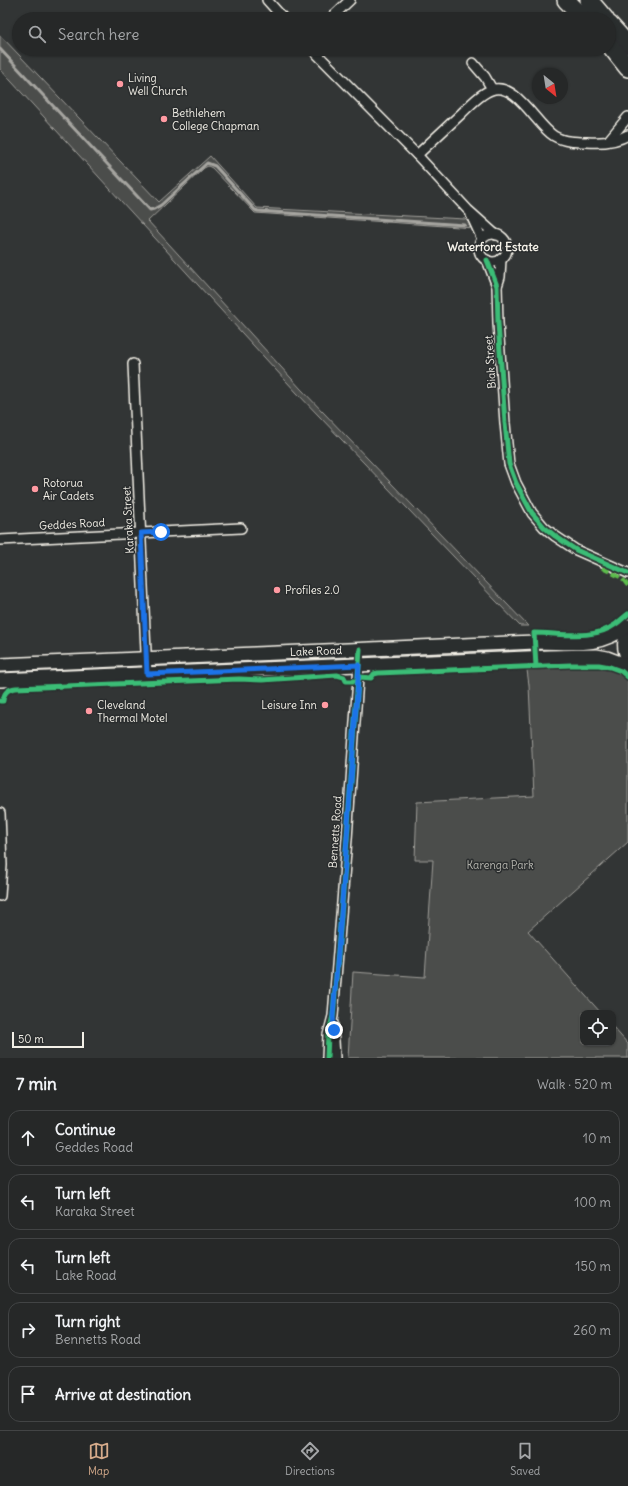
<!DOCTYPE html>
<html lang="en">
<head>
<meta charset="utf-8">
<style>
	:root { --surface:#262828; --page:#2e3030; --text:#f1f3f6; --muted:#a4a6a8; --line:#424445; --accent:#d6ab8b }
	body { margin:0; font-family:Delius,sans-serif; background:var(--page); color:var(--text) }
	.controls { position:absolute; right:12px; bottom:12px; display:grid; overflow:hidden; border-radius:8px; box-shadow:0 1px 3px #0004 }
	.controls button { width:36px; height:36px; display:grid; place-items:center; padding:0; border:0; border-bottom:1px solid var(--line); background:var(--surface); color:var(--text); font:20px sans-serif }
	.compass { position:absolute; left:532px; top:68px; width:36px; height:36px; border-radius:50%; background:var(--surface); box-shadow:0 1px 3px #0004; rotate:150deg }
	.scale { position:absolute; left:12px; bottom:10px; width:72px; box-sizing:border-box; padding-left:4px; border:2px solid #f4f1e8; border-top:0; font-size:11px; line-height:14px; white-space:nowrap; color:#f4f1e8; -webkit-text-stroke:3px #2a2d2e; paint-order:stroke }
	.stop { position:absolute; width:12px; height:12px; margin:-9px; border:3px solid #1a73e8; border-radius:50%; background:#fff }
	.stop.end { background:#1a73e8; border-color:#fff; box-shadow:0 1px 4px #0008 }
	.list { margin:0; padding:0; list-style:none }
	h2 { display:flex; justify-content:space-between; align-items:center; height:52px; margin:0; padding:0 16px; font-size:17px }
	h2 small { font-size:13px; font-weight:400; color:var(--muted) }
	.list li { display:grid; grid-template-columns:26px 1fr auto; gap:12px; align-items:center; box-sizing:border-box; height:56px; margin:0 8px 8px; padding:0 8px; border:1px solid var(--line); border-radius:12px }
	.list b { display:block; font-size:15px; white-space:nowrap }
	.list p { margin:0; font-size:13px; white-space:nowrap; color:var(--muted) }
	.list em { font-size:13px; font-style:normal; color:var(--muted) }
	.icon { flex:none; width:22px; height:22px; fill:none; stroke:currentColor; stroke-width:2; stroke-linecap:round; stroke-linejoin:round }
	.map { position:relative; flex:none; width:628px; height:1058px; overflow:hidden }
	.search { position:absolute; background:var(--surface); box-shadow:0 1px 3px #0004; left:12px; right:12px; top:12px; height:44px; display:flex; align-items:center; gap:10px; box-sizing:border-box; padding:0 14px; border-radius:22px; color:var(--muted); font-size:15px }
	.sheet { height:372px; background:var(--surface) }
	nav { display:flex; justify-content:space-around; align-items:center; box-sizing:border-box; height:56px; border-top:1px solid var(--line); background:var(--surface); font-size:11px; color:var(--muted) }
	nav a { display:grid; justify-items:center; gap:2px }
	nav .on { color:var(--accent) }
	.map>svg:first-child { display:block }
	.green { fill:#4b4d4c; stroke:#a09f9a }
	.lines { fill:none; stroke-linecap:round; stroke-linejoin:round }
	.stream { stroke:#a6a5a0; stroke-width:3 }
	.street-casing { stroke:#f4f1e8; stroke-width:12 }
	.secondary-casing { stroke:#f4f1e8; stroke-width:16 }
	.highway-casing { stroke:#f4f1e8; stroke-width:20 }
	.street { stroke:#2a2d2e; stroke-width:9 }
	.secondary { stroke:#2a2d2e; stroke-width:13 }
	.highway { stroke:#2a2d2e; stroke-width:17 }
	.quiet { stroke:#5cbc4b; stroke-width:4; stroke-dasharray:8 4; stroke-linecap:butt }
	.cycleway-casing { stroke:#2a2d2e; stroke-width:8 }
	.cycleway { stroke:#3abd76; stroke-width:5 }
	.route { stroke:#1a73e8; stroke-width:5 }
	.poi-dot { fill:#ff9aa2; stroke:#2a2d2e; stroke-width:1.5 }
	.labels { text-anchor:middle; stroke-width:3; stroke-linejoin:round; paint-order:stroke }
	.poi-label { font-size:11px; fill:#f4f1e8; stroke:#2a2d2e; text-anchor:start }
	.street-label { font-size:11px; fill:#f4f1e8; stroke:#2a2d2e }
	.park-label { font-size:11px; fill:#b9b8b1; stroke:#2a2d2e }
	.neighbourhood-label { font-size:12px; font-weight:bold; fill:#f4f1e8; stroke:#2a2d2e }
</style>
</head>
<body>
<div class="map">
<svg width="628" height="1058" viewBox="0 0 628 1058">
	<rect width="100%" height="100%" fill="#323535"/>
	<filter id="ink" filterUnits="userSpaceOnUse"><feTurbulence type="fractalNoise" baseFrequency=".025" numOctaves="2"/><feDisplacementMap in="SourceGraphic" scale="8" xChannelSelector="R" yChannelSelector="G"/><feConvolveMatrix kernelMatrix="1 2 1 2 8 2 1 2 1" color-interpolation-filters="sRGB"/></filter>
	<g filter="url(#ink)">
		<g class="green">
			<polygon points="0,35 159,202 210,156 257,208 465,219 474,228 255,213 212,168 208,166 204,168 148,221 301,389 528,626 520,626 297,393 0,69"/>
			<path d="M 593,667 C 607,669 618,671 628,681 L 628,842 L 528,931 L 601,1013 L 583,1013 L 583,1043 L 613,1043 L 613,1027 L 628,1044 L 628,1058 L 348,1058 L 353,972 L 425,977 L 433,860 L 415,860 L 417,802 L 534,796 L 529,685 L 527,670 Z"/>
		</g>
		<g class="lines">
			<polyline class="stream" points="0,49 150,210 154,209 161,205 207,163 215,166 255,210 258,211 465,225"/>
			<g class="street-casing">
				<g id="street">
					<polyline points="267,0 284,19"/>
					<polyline points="330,19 350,0"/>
					<polyline points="312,49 417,155 468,210 496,235"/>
					<polyline points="473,63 485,77 492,89"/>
					<polyline points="608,141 628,117"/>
					<path d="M 417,155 C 432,141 447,127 462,113 C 470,105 480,94 491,90 C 516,81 536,125 554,136 C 564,142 576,142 587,142 C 601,143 616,142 628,135"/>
					<polyline points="471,215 482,239"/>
					<circle cx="493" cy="248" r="14"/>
					<polyline points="487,260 497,286 498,323 505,423 509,464 516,483 532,513 544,527 555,536 576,550 628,573"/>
					<polyline points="497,286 500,277 501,259"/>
					<polyline points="133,364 147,674"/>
					<polyline points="0,540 241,528"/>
					<polyline points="0,813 2,865 0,896"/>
					<polyline points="333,1023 335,1058"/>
					<polyline points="327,1058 328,1035 333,1016 347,839 360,649"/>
				</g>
			</g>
			<g class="secondary-casing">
				<g id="secondary">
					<path d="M 628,633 C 623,641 624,650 628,659"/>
					<path d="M 0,665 L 535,642 C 572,642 596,649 628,626"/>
					<polyline points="0,680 549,657 596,656 607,658 628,666"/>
				</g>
			</g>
			<g class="highway-casing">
				<g id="highway">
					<polyline points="566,0 585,19"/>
					<polyline points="589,0 605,19"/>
					<polyline points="609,24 628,45"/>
					<polyline points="609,44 628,68"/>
				</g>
			</g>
			<use href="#street" class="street"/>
			<use href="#secondary" class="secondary"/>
			<use href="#highway" class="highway"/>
			<polyline class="quiet" points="602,568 622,578 628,586"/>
			<g class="cycleway-casing">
				<g id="cycleway">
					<polyline points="487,260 497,286 498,323 505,423 509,464 516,483 532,513 544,527 555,536 576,550 628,573"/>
					<path d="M 536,666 L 534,633 C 561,633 593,641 616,624 C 620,621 624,617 628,614"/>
					<path d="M 0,701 L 3,701 C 4,692 8,689 16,688 L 239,679 L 262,680 L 337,675 L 344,677 L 346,681 L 357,681 L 360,677 L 371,678 L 374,674 L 378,673 L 571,665 L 599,665 L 610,667 L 621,671 L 628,677"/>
					<polyline points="327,1058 328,1035 333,1016 347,839 360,649"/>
				</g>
			</g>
			<use href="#cycleway" class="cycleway"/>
		</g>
	</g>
	<g class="lines" filter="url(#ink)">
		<polyline class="route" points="161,532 141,533 147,674 359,665 347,838 333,1016 334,1030"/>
	</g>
	<g class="poi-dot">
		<circle cx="120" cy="84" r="4"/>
		<circle cx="164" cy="119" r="4"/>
		<circle cx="35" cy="489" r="4"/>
		<circle cx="277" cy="590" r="4"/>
		<circle cx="325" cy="705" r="4"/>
		<circle cx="89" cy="711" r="4"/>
	</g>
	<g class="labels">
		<g class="poi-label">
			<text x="128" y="82">Living<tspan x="128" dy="13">Well Church</tspan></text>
			<text x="172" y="117">Bethlehem<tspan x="172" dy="13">College Chapman</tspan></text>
			<text x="43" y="487">Rotorua<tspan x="43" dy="13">Air Cadets</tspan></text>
			<text x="285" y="594">Profiles 2.0</text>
			<text x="97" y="709">Cleveland<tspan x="97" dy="13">Thermal Motel</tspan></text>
			<text x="317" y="709" text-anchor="end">Leisure Inn</text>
		</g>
		<g class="street-label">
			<text transform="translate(490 362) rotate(-94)" y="4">Biak Street</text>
			<text transform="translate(128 520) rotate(-93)" y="4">Karaka Street</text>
			<text transform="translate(72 524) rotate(-3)" y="4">Geddes Road</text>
			<text transform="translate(316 651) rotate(-2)" y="4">Lake Road</text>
			<text transform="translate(335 832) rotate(-86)" y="4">Bennetts Road</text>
		</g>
		<g class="park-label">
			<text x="500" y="869">Karenga Park</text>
		</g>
		<g class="neighbourhood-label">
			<text x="493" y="251">Waterford Estate</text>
		</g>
	</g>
</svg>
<div class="controls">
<button><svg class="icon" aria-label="locate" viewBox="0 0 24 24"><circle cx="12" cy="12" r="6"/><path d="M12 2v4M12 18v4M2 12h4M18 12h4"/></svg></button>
</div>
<svg class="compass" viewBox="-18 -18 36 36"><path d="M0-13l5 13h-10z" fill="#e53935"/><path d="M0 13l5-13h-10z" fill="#a4a6a8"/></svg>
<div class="scale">50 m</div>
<div class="stop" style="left:161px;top:532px"></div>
<div class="stop end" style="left:334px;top:1030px"></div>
<div class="search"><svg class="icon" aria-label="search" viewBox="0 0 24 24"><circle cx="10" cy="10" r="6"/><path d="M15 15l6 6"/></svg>Search here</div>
</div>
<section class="sheet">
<h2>7 min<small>Walk · 520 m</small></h2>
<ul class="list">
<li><svg class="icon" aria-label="ahead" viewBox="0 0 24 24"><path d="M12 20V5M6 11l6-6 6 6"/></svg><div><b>Continue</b><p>Geddes Road</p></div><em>10 m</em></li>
<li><svg class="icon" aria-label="left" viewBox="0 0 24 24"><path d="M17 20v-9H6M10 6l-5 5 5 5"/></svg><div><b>Turn left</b><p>Karaka Street</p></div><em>100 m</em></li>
<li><svg class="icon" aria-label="left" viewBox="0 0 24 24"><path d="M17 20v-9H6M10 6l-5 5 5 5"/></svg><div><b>Turn left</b><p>Lake Road</p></div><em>150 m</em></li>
<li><svg class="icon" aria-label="right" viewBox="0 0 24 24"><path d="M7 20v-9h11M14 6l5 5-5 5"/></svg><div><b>Turn right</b><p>Bennetts Road</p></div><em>260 m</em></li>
<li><svg class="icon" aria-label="arrive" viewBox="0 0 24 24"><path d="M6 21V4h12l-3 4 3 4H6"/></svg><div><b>Arrive at destination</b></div></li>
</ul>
</section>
<nav>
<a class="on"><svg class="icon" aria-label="map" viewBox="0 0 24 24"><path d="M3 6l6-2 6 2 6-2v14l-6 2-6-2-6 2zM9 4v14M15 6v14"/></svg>Map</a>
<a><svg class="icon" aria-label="directions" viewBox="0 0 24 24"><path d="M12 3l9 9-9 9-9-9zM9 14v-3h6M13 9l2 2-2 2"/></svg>Directions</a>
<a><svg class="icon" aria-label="saved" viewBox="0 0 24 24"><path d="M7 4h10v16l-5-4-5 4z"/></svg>Saved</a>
</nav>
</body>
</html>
